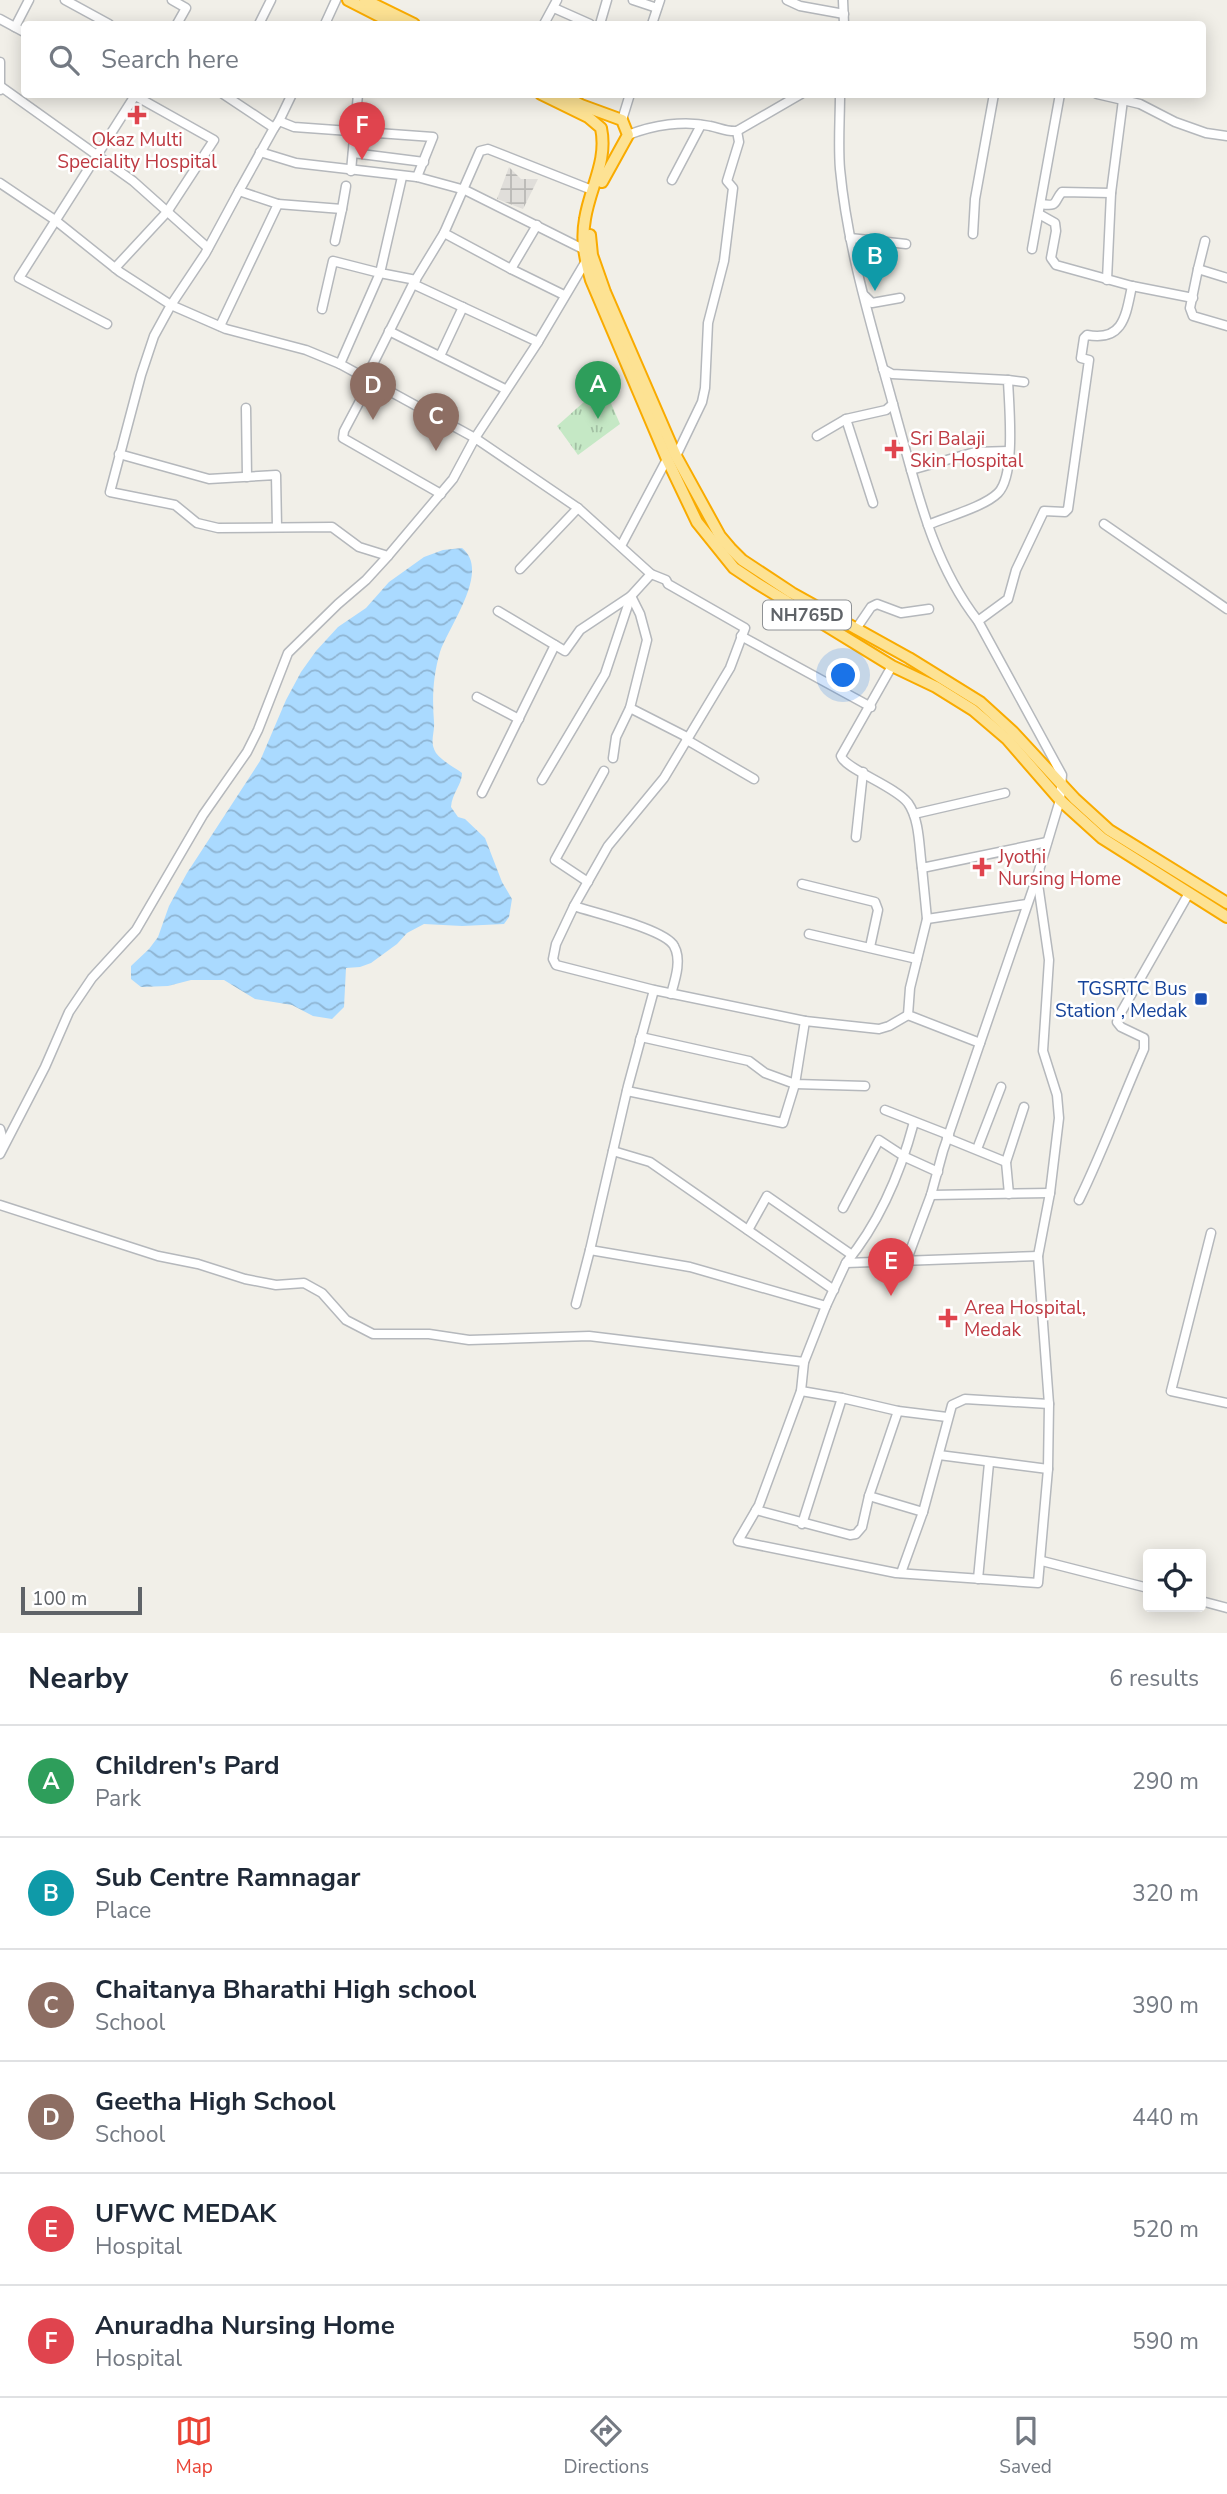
<!DOCTYPE html>
<html lang="en">
<head>
<meta charset="utf-8">
<style>
	:root { --surface:#fff; --page:#f6f6f7; --text:#1f2937; --muted:#747a83; --line:#e0e1e3; --accent:#ea4335 }
	body { margin:0; font-family:"Nunito Sans",sans-serif; background:var(--page); color:var(--text) }
	.controls { position:absolute; right:21px; bottom:21px; display:grid; overflow:hidden; border-radius:7px; box-shadow:0 4px 18px #0003 }
	.controls button { width:63px; height:63px; display:grid; place-items:center; padding:0; border:0; border-bottom:2px solid var(--line); background:var(--surface); color:var(--text); font:35px sans-serif }
	.scale { position:absolute; left:21px; bottom:18px; width:121px; box-sizing:border-box; padding-left:7px; border:4px solid #5f6368; border-top:0; font-size:19px; line-height:24px; white-space:nowrap; color:#5f6368; -webkit-text-stroke:5px #fff; paint-order:stroke }
	.you { position:absolute; left:844px; top:676px; width:24px; height:24px; margin:-18px; border:5px solid #fff; border-radius:50%; background:#1a73e8; box-shadow:0 0 0 10px #1a73e833 }
	.badge { display:grid; place-items:center; width:46px; height:46px; border-radius:50%; background:var(--accent); color:#fff; font-size:23px; font-weight:700 }
	.pin { position:absolute; translate:-50% -58px; filter:drop-shadow(0 2px 4px #0008) }
	.pin::after { content:''; position:absolute; top:37px; width:24px; height:21px; background:inherit; clip-path:polygon(0 0,100% 0,50% 100%) }
	.list { margin:0; padding:0; list-style:none }
	h2 { display:flex; justify-content:space-between; align-items:center; height:91px; margin:0; padding:0 28px; font-size:30px }
	h2 small { font-size:23px; font-weight:400; color:var(--muted) }
	.list li { display:grid; grid-template-columns:46px 1fr auto; gap:21px; align-items:center; box-sizing:border-box; height:112px; padding:0 28px; border-top:2px solid var(--line) }
	.list b { display:block; font-size:26px; white-space:nowrap }
	.list p { margin:0; font-size:23px; white-space:nowrap; color:var(--muted) }
	.list em { font-size:23px; font-style:normal; color:var(--muted) }
	.icon { flex:none; width:38px; height:38px; fill:none; stroke:currentColor; stroke-width:2; stroke-linecap:round; stroke-linejoin:round }
	.map { position:relative; flex:none; width:1227px; height:1633px; overflow:hidden }
	.search { position:absolute; background:var(--surface); box-shadow:0 4px 18px #0003; left:21px; right:21px; top:21px; height:77px; display:flex; align-items:center; gap:18px; box-sizing:border-box; padding:0 24px; border-radius:7px; color:var(--muted); font-size:26px }
	.sheet { height:763px; background:var(--surface) }
	nav { display:flex; justify-content:space-around; align-items:center; box-sizing:border-box; height:98px; border-top:2px solid var(--line); background:var(--surface); font-size:19px; color:var(--muted) }
	nav a { display:grid; justify-items:center; gap:4px }
	nav .on { color:var(--accent) }
	.map>svg:first-child { display:block }
	.industrial { fill:url(#industrial-grid) }
	.park { fill:url(#park-tufts) }
	.water { fill:url(#water-waves) }
	.lines { fill:none; stroke-linecap:round; stroke-linejoin:round }
	.minor-casing { stroke:#b5b8bc; stroke-width:11 }
	.highway-casing { stroke:#f9ab00; stroke-width:14 }
	.minor { stroke:#fff; stroke-width:8 }
	.highway { stroke:#fde293; stroke-width:10 }
	.health-dot { fill:#e0444e; stroke:#fff; stroke-width:2.5 }
	.transit-dot { fill:#1a4fb4; stroke:#fff; stroke-width:2.5 }
	.labels { text-anchor:middle; stroke-width:5; stroke-linejoin:round; paint-order:stroke }
	.shield { fill:#fff; stroke:#8f9295; stroke-width:2 }
	.shield-label { font-size:18px; font-weight:bold; fill:#5f6368 }
	.health-label { font-size:19px; fill:#be3a42; stroke:#fff; text-anchor:start }
	.transit-label { font-size:19px; fill:#164399; stroke:#fff; text-anchor:end }
</style>
</head>
<body>
<div class="map">
<svg width="1227" height="1633" viewBox="0 0 1227 1633">
	<defs>
		<pattern id="industrial-grid" width="8" height="8" patternUnits="userSpaceOnUse" patternTransform="scale(1.75)"><rect width="8" height="8" fill="#e0deda"/><path d="M0 4h8M4 0v8" fill="none" stroke="#b9b8b5"/></pattern>
		<pattern id="park-tufts" width="24" height="20" patternUnits="userSpaceOnUse" patternTransform="scale(1.75)"><rect width="24" height="20" fill="#c5e8c5"/><path d="M3 7l-1-3M5 7V3M7 7l1-3M15 17l-1-3M17 17v-4M19 17l1-3" fill="none" stroke="#a3c0a4"/></pattern>
		<pattern id="water-waves" width="16" height="10" patternUnits="userSpaceOnUse" patternTransform="scale(1.75)"><rect width="16" height="10" fill="#aadaff"/><path d="M0 5q4-4 8 0t8 0" fill="none" stroke="#8eb4d2"/></pattern>
	</defs>
	<rect width="100%" height="100%" fill="#f1efe8"/>
	<polygon class="industrial" points="509,167 521,179 538,179 523,209 497,199"/>
	<polygon class="park" points="603,385 620,424 578,455 557,426"/>
	<path class="water" d="M 462,548 C 491,571 449,625 440,652 C 433,676 432,697 434,722 C 435,733 429,742 436,753 C 442,761 454,767 462,773 C 462,785 452,793 451,807 L 458,817 L 465,819 L 485,838 L 502,882 L 512,899 L 509,917 L 504,924 L 462,926 L 424,924 L 407,933 L 397,944 L 371,963 L 360,967 L 346,968 L 344,1007 L 332,1019 L 313,1016 L 292,1005 L 255,999 L 224,980 L 191,980 L 168,986 L 141,987 L 131,979 L 131,966 L 149,949 L 158,937 L 169,906 L 187,873 L 260,761 L 286,700 L 301,672 L 316,651 L 338,627 L 366,608 L 389,582 L 424,557 L 443,550 Z"/>
	<g class="lines">
		<g class="minor-casing">
			<g id="minor">
				<polyline points="65,0 109,24"/>
				<polyline points="172,0 186,8 177,24"/>
				<polyline points="633,0 657,8"/>
				<polyline points="787,0 800,6 844,14"/>
				<polyline points="843,0 844,24"/>
				<polyline points="554,8 590,24"/>
				<polyline points="0,19 24,32"/>
				<polyline points="259,24 271,0"/>
				<polyline points="325,24 336,0"/>
				<polyline points="544,24 557,0"/>
				<polyline points="600,24 607,0"/>
				<polyline points="652,24 660,0"/>
				<polyline points="15,27 29,0"/>
				<polyline points="0,62 0,90"/>
				<polyline points="0,86 133,181 208,248"/>
				<path d="M 840,94 C 840,119 838,145 840,169 C 848,254 875,337 897,419 C 917,490 932,562 978,621 L 1062,775 L 1060,800 L 1037,877 L 943,1151 L 931,1195 L 906,1262"/>
				<polyline points="1097,94 1140,104 1175,122 1206,133 1227,136"/>
				<polyline points="622,120 630,94"/>
				<polyline points="279,121 292,94"/>
				<polyline points="274,128 279,121 294,127 433,137 417,177"/>
				<path d="M 628,135 C 653,125 684,120 710,126 C 720,128 727,132 737,131 L 801,94"/>
				<polyline points="260,152 296,163 417,177 465,190 583,249"/>
				<polyline points="353,153 424,162"/>
				<polyline points="351,171 358,94"/>
				<polyline points="402,177 380,273 416,280"/>
				<polyline points="672,180 701,125"/>
				<polyline points="0,183 55,220 120,272 171,305 226,329 306,350 340,364 475,438 538,342 586,261"/>
				<polyline points="239,191 205,254 171,305 154,336 141,375 110,492 175,505 197,523 218,528 332,527 359,547 388,556 453,479 475,438 578,508 651,574 666,580 668,584 745,628 730,668 664,778 608,846 574,906 556,944 553,959 556,965 654,990 805,1021"/>
				<polyline points="278,204 342,209 346,186"/>
				<path d="M 1041,204 C 1059,207 1053,202 1062,192 L 1111,193"/>
				<polyline points="1039,214 1055,223 1056,231 1051,258 1056,265 1132,286 1193,298"/>
				<polyline points="444,233 511,269 564,295"/>
				<polyline points="973,234 975,199 994,94"/>
				<polyline points="850,238 906,244"/>
				<polyline points="335,241 342,209"/>
				<polyline points="1032,249 1060,94"/>
				<polyline points="115,268 167,212 214,140 132,94"/>
				<polyline points="511,269 537,225"/>
				<polyline points="1198,269 1205,241"/>
				<polyline points="1227,278 1198,269 1190,308 1193,316 1227,326"/>
				<polyline points="1107,280 1111,193 1123,100"/>
				<polyline points="413,284 538,342"/>
				<polyline points="865,296 872,303 900,298"/>
				<polyline points="322,309 333,261 380,273 340,364"/>
				<polyline points="107,324 19,278 136,94"/>
				<polyline points="220,326 278,204 239,191 274,128 223,94"/>
				<polyline points="389,331 505,389"/>
				<polyline points="440,356 463,307"/>
				<path d="M 883,369 L 892,374 L 1008,380 C 1009,406 1016,475 998,493 C 984,507 946,517 928,525"/>
				<polyline points="366,378 413,284 444,233 480,151 488,149 592,190"/>
				<polyline points="371,380 344,431 343,438 441,494"/>
				<polyline points="1008,380 1024,382"/>
				<polyline points="246,408 247,477"/>
				<polyline points="846,419 873,503"/>
				<polyline points="817,436 846,419 886,410 893,404"/>
				<polyline points="119,454 209,479 276,475 277,527"/>
				<polyline points="676,456 702,402 705,388 708,323 724,261 733,188 727,181 739,142 737,131"/>
				<polyline points="911,470 975,452 1009,451"/>
				<polyline points="1104,524 1227,609"/>
				<polyline points="621,546 667,459"/>
				<polyline points="520,569 578,508"/>
				<polyline points="498,611 565,651 580,630 631,596 640,614 647,640 630,708 685,736 687,740 754,779"/>
				<path d="M 978,621 L 1008,599 L 1016,570 L 1044,511 L 1065,512 L 1068,509 L 1089,360 L 1081,358 L 1084,338 L 1087,335 C 1124,342 1126,314 1132,286"/>
				<polyline points="856,629 871,607 877,604 901,613 929,609"/>
				<polyline points="741,636 871,707"/>
				<path d="M 892,666 L 841,756 C 845,769 895,786 908,803 C 920,820 919,848 922,868 L 1047,842"/>
				<polyline points="477,697 519,719"/>
				<polyline points="613,758 616,737 630,708"/>
				<polyline points="542,780 605,674 631,596 651,574"/>
				<polyline points="482,793 555,645"/>
				<polyline points="914,814 1005,793"/>
				<polyline points="856,837 863,772"/>
				<polyline points="922,868 927,919 910,988 908,1015 980,1043"/>
				<polyline points="588,882 555,860 604,771"/>
				<polyline points="802,884 875,902 878,910 870,947"/>
				<path d="M 574,906 C 594,913 665,929 674,946 C 682,960 675,980 671,994"/>
				<polyline points="927,919 1027,904"/>
				<polyline points="809,934 917,959"/>
				<polyline points="654,990 628,1086 590,1250 690,1267 826,1306 846,1263"/>
				<polyline points="640,1040 641,1037 749,1061 765,1073 795,1084 865,1086"/>
				<polyline points="627,1091 783,1123 795,1084 805,1021 879,1029 889,1026 908,1015"/>
				<polyline points="885,1110 949,1135"/>
				<path d="M 914,1122 C 901,1171 879,1223 846,1263 L 1038,1256"/>
				<polyline points="0,1129 3,1140 0,1142"/>
				<polyline points="947,1138 1006,1162"/>
				<polyline points="977,1149 1001,1087"/>
				<polyline points="613,1151 650,1162 834,1290"/>
				<polyline points="0,1154 45,1067 69,1012 92,978 136,930 203,815 247,752 258,730 288,653 338,604 366,580 388,556"/>
				<polyline points="1009,1194 1006,1162 1024,1107"/>
				<polyline points="931,1195 1050,1193"/>
				<path d="M 1079,1200 C 1103,1151 1122,1099 1144,1049 L 1144,1038 L 1121,1027 L 1117,1022 L 1119,1016 L 1189,893"/>
				<polyline points="0,1205 158,1256 198,1264 245,1279 276,1285 304,1283 322,1293 346,1320 373,1334 429,1334 469,1340 589,1336 804,1362"/>
				<polyline points="843,1208 879,1140 905,1157 938,1172"/>
				<polyline points="748,1230 767,1196 852,1255"/>
				<polyline points="1211,1233 1171,1391 1227,1403"/>
				<polyline points="576,1304 590,1250"/>
				<polyline points="826,1306 804,1362 801,1391 759,1505 738,1541 896,1573 1038,1583 1048,1469 1049,1404 1038,1256 1050,1193 1059,1118 1057,1095 1043,1051 1049,960 1037,877"/>
				<polyline points="801,1391 842,1398 898,1411 947,1417"/>
				<polyline points="939,1455 1048,1469"/>
				<polyline points="869,1496 923,1512"/>
				<polyline points="756,1510 850,1535 856,1534 862,1527 869,1496 898,1411"/>
				<polyline points="802,1524 842,1398"/>
				<polyline points="1042,1561 1148,1588"/>
				<polyline points="901,1573 923,1512 952,1405 965,1399 1049,1404"/>
				<polyline points="978,1579 989,1463"/>
				<polyline points="1201,1601 1227,1608"/>
			</g>
		</g>
		<g class="highway-casing">
			<g id="highway">
				<polyline points="348,0 395,24"/>
				<polyline points="365,0 414,24"/>
				<path d="M 541,94 L 588,117 L 601,128 C 608,161 590,187 585,219 C 581,241 585,259 591,280 L 667,459 L 697,522 L 734,568 L 755,582 L 892,666 L 936,687 L 973,710 L 1007,739 L 1060,800 L 1102,838 L 1227,917"/>
				<polyline points="560,94 581,105 622,120 628,135 602,182"/>
				<polyline points="590,235 592,255 605,292 676,456 720,536 731,549 742,560 792,593 909,658 980,702 1013,732 1075,799 1109,830 1227,903"/>
			</g>
		</g>
		<use href="#minor" class="minor"/>
		<use href="#highway" class="highway"/>
	</g>
	<g class="health-dot">
		<path d="M133.5 104.5h7v7h7v7h-7v7h-7v-7h-7v-7h7z"/>
		<path d="M890.5 438.5h7v7h7v7h-7v7h-7v-7h-7v-7h7z"/>
		<path d="M978.5 856.5h7v7h7v7h-7v7h-7v-7h-7v-7h7z"/>
		<path d="M944.5 1307.5h7v7h7v7h-7v7h-7v-7h-7v-7h7z"/>
	</g>
	<rect class="transit-dot" x="1194" y="992" width="14" height="14" rx="3.5"/>
	<g class="labels">
		<rect class="shield" x="763" y="600.5" width="88" height="29" rx="5"/>
		<g class="shield-label">
			<text x="807" y="621">NH765D</text>
		</g>
		<g class="health-label">
			<text x="137" y="146" text-anchor="middle">Okaz Multi<tspan x="137" dy="22">Speciality Hospital</tspan></text>
			<text x="910" y="445">Sri Balaji<tspan x="910" dy="22">Skin Hospital</tspan></text>
			<text x="998" y="863">Jyothi<tspan x="998" dy="22">Nursing Home</tspan></text>
			<text x="964" y="1314">Area Hospital,<tspan x="964" dy="22">Medak</tspan></text>
		</g>
		<g class="transit-label">
			<text x="1187" y="995">TGSRTC Bus<tspan x="1187" dy="22">Station , Medak</tspan></text>
		</g>
	</g>
</svg>
<div class="controls">
<button><svg class="icon" aria-label="locate" viewBox="0 0 24 24"><circle cx="12" cy="12" r="6"/><path d="M12 2v4M12 18v4M2 12h4M18 12h4"/></svg></button>
</div>
<div class="scale">100 m</div>
<div class="you"></div>
<div class="pin badge" style="left:598px;top:419px;background:#2e9e5b">A</div>
<div class="pin badge" style="left:875px;top:291px;background:#0f9aa8">B</div>
<div class="pin badge" style="left:436px;top:451px;background:#8d6e63">C</div>
<div class="pin badge" style="left:373px;top:420px;background:#8d6e63">D</div>
<div class="pin badge" style="left:891px;top:1296px;background:#e0444e">E</div>
<div class="pin badge" style="left:362px;top:160px;background:#e0444e">F</div>
<div class="search"><svg class="icon" aria-label="search" viewBox="0 0 24 24"><circle cx="10" cy="10" r="6"/><path d="M15 15l6 6"/></svg>Search here</div>
</div>
<section class="sheet">
<h2>Nearby<small>6 results</small></h2>
<ul class="list">
<li><span class="badge" style="background:#2e9e5b">A</span><div><b>Children's Pard</b><p>Park</p></div><em>290 m</em></li>
<li><span class="badge" style="background:#0f9aa8">B</span><div><b>Sub Centre Ramnagar</b><p>Place</p></div><em>320 m</em></li>
<li><span class="badge" style="background:#8d6e63">C</span><div><b>Chaitanya Bharathi High school</b><p>School</p></div><em>390 m</em></li>
<li><span class="badge" style="background:#8d6e63">D</span><div><b>Geetha High School</b><p>School</p></div><em>440 m</em></li>
<li><span class="badge" style="background:#e0444e">E</span><div><b>UFWC MEDAK</b><p>Hospital</p></div><em>520 m</em></li>
<li><span class="badge" style="background:#e0444e">F</span><div><b>Anuradha Nursing Home</b><p>Hospital</p></div><em>590 m</em></li>
</ul>
</section>
<nav>
<a class="on"><svg class="icon" aria-label="map" viewBox="0 0 24 24"><path d="M3 6l6-2 6 2 6-2v14l-6 2-6-2-6 2zM9 4v14M15 6v14"/></svg>Map</a>
<a><svg class="icon" aria-label="directions" viewBox="0 0 24 24"><path d="M12 3l9 9-9 9-9-9zM9 14v-3h6M13 9l2 2-2 2"/></svg>Directions</a>
<a><svg class="icon" aria-label="saved" viewBox="0 0 24 24"><path d="M7 4h10v16l-5-4-5 4z"/></svg>Saved</a>
</nav>
</body>
</html>
